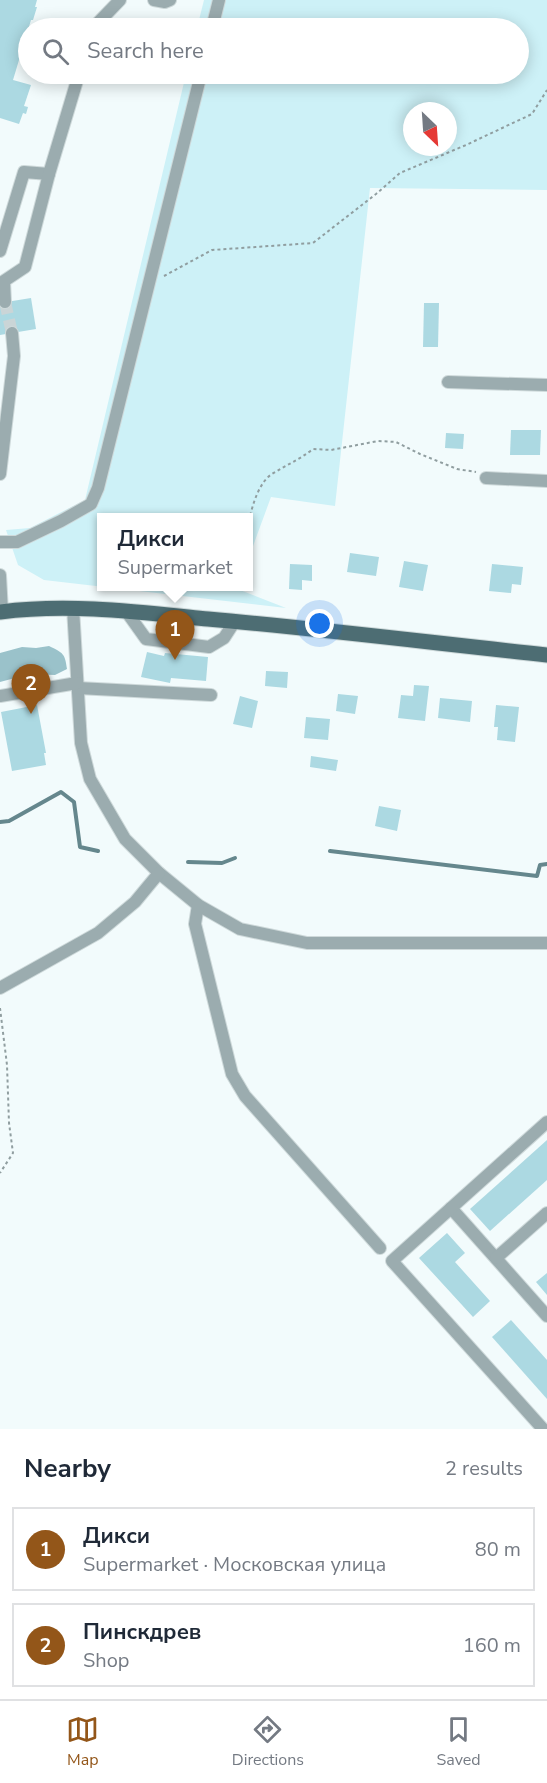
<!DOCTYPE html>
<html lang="en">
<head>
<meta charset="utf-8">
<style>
	:root { --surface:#fff; --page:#f6f6f7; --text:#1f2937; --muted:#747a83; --line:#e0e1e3; --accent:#935619 }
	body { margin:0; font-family:"Nunito Sans",sans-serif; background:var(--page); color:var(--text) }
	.compass { position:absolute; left:403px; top:102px; width:54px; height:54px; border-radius:50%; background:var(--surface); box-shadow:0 3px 15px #0003; rotate:155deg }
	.you { position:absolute; left:320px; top:624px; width:21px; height:21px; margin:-15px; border:4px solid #fff; border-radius:50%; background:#1a73e8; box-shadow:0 0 0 9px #1a73e833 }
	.badge { display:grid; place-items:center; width:39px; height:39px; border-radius:50%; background:var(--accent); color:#fff; font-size:20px; font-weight:700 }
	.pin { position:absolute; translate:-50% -50px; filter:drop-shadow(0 2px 3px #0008) }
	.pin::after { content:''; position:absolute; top:32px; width:21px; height:18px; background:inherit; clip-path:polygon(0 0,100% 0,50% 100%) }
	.popup { position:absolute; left:97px; top:513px; width:156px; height:78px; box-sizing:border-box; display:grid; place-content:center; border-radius:0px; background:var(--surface); filter:drop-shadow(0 2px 4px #0005); font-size:20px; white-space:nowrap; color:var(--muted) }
	.popup b { font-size:22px; color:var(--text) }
	.popup::after { content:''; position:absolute; left:50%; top:100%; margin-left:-12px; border:12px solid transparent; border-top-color:var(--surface) }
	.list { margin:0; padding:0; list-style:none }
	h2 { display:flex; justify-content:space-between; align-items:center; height:78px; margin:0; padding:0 24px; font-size:26px }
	h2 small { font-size:20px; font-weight:400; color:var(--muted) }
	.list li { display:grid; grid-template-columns:39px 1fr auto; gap:18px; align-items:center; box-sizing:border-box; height:84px; margin:0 12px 12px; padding:0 12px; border:2px solid var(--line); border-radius:0px }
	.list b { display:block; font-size:22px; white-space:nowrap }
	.list p { margin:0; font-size:20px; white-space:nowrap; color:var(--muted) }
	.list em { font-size:20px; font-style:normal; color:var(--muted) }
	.icon { flex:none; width:33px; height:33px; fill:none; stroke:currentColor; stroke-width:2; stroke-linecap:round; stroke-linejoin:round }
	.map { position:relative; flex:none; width:547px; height:1429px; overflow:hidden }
	.search { position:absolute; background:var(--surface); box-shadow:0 3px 15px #0003; left:18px; right:18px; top:18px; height:66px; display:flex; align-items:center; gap:15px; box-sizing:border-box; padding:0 21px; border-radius:33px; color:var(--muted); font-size:22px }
	.sheet { height:270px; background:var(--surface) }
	nav { display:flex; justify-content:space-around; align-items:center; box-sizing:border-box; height:84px; border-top:2px solid var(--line); background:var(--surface); font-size:16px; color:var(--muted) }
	nav a { display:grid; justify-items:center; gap:3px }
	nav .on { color:var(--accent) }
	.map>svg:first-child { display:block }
	.green { fill:#cdf1f7; fill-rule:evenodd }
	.forest { fill:#9ac2ca }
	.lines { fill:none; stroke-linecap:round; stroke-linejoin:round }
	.stream { stroke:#65878d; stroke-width:4 }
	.building { fill:#acd9e2 }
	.minor-tunnel { stroke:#cad5d7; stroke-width:12; stroke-dasharray:12 6; stroke-linecap:butt }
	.minor-casing { stroke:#ced9da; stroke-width:14 }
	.major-casing { stroke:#ced9da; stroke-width:17 }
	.path { stroke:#909ea0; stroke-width:2; stroke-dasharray:3 3; stroke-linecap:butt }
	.minor { stroke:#9bacaf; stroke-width:12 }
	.major { stroke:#4d6d73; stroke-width:15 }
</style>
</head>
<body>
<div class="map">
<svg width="547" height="1429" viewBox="0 0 547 1429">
	<rect width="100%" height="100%" fill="#f2fbfc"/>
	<path class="green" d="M 204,0 L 547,0 L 547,190 L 370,188 L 335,506 L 271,497 L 249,557 L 249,518 L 102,518 L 102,586 L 235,587 L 235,588 L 286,608 L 44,580 L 18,565 L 6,530 L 30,528 L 85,500 L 186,74 L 518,74 L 518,28 L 197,28 ZM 412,111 L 448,111 L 448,147 L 412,147 Z"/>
	<path class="forest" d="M 49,646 C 63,653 65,653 67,669 L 55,675 L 30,674 L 0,682 L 0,653 L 22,647 L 36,648 Z"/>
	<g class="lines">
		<g class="stream">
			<polyline points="0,822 9,821 61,792 74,802 80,847 98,851"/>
			<polyline points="330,851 537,876 540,865 547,864"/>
			<polyline points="188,862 222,863 235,858"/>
		</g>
	</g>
	<g class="building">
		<polygon points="0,0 37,0 35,7 37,7 33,20 31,20 13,80 31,85 24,106 28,107 26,114 23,113 19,124 0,118"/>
		<polygon points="31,298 36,329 0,335 0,303"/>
		<polygon points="424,303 439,303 438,347 423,347"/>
		<polygon points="511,430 541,430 540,455 510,455"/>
		<polygon points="446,433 464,434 463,449 445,448"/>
		<polygon points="350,553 379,557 376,576 347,572"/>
		<polygon points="404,561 428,565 423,591 399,587"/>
		<polygon points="290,564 312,565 312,581 302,580 302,590 289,589"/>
		<polygon points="492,564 523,567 521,585 512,584 511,593 489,591"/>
		<polygon points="147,652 164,656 165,653 208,657 206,681 171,678 170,683 141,677"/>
		<polygon points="266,671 288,672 287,688 265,686"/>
		<polygon points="414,685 429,686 425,721 398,718 401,695 413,696"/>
		<polygon points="338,694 358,696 355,714 336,711"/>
		<polygon points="240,696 258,701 252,728 233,724"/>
		<polygon points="440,698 472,701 470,722 438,718"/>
		<polygon points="37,705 46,753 44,753 46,765 12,771 1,712"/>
		<polygon points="496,705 519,707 515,742 497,740 498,727 494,727"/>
		<polygon points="306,717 330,719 328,740 304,738"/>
		<polygon points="311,756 338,760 336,771 310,767"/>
		<polygon points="379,806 401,810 397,831 375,826"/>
		<polygon points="547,1140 547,1180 490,1231 470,1209"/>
		<polygon points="447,1233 465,1253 455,1262 490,1301 473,1317 419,1258"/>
		<polygon points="547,1273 547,1295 536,1282"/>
		<polygon points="511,1320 547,1360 547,1399 492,1337"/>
	</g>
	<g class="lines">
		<polyline class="minor-tunnel" points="5,302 12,333"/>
		<g class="minor-casing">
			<g id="minor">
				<polyline points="154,0 165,2 170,0"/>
				<polyline points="93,28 120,0"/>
				<polyline points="212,28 219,0"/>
				<polyline points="0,251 24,172 49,174"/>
				<polyline points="5,302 4,281 25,267 49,174 79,74"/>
				<polyline points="448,382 547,385"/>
				<polyline points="0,474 14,356 12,333"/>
				<polyline points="486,478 547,481"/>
				<polyline points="0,542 17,542 61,521 91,504 98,488 201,74"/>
				<polyline points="0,575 2,612"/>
				<polyline points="73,608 81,743 90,779 125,839 159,873 198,905 240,929 307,943 547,943"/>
				<polyline points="126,611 146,639 209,647 224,638 235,621"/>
				<polyline points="78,688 211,695"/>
				<polyline points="0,696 77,683"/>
				<polyline points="198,905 195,924 232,1074 245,1096 380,1248"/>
				<polyline points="0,988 98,933 135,902 159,873"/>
				<polyline points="451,1208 547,1316"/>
				<polyline points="496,1258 547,1213"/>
				<polyline points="543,1429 392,1261 547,1122"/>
			</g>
		</g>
		<g class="major-casing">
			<path id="major" d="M 0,612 C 69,603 139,612 208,619 C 321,629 434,643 547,655"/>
		</g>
		<g class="path">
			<polyline points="164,276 212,250 313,243 376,194 400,173 466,145 532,114 547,90"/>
			<path d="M 249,521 C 252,506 259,482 272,474 C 286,465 299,460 313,449 L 331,450 L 378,441 L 396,442 L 420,454 L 457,469 L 476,472"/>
			<polyline points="0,1008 7,1065 9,1123 13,1153 0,1173"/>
		</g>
		<use href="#minor" class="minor"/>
		<use href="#major" class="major"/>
	</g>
</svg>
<svg class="compass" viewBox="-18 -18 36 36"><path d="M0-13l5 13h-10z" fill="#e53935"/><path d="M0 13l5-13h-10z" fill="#747a83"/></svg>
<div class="you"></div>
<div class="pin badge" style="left:175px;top:660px">1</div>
<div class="popup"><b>Дикси</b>Supermarket</div>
<div class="pin badge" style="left:31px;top:714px">2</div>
<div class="search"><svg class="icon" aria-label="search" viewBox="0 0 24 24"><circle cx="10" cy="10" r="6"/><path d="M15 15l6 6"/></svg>Search here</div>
</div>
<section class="sheet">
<h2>Nearby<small>2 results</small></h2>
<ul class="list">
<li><span class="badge">1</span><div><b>Дикси</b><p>Supermarket · Московская улица</p></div><em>80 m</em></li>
<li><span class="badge">2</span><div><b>Пинскдрев</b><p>Shop</p></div><em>160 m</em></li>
</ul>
</section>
<nav>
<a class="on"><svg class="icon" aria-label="map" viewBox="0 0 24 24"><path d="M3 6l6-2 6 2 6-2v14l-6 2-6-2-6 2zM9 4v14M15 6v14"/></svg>Map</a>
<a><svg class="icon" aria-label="directions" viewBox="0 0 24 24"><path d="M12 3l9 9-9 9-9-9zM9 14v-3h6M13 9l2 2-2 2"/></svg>Directions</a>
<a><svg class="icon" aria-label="saved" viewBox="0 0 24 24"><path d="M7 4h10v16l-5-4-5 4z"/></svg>Saved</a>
</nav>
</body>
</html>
